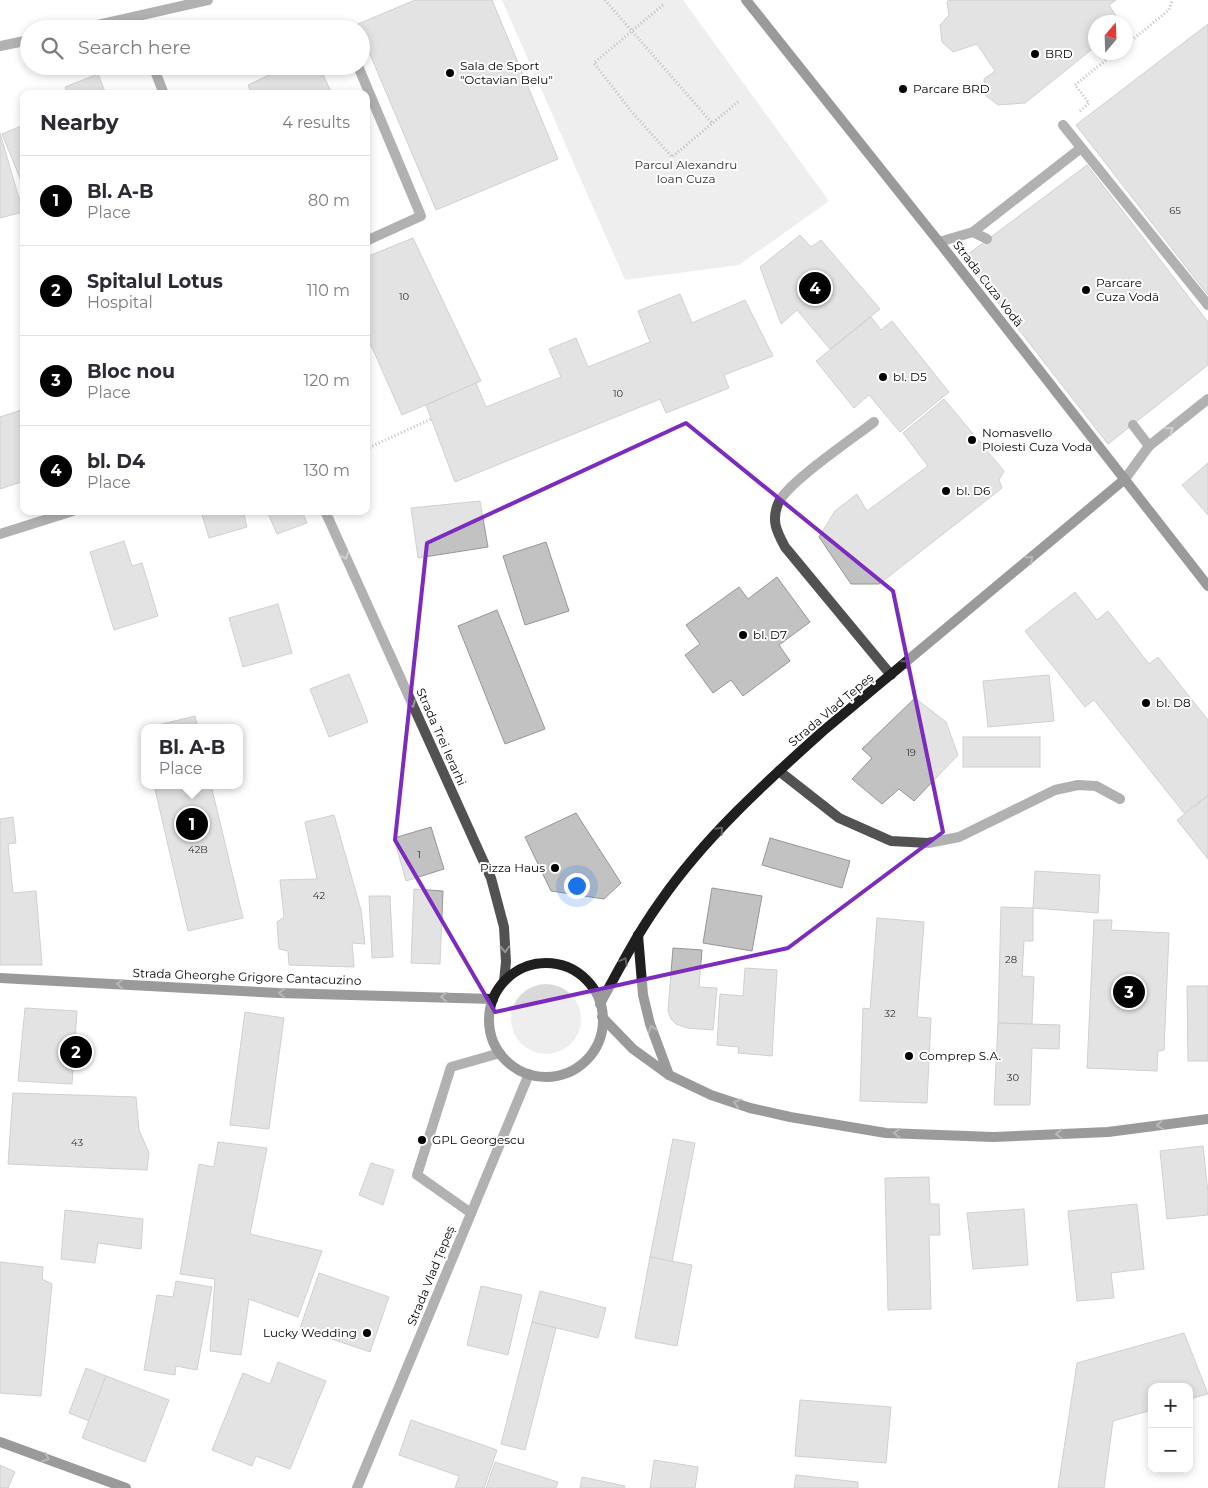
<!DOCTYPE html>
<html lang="en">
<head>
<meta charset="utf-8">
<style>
	:root { --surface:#fff; --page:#f2f2f3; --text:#2b2b33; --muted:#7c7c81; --line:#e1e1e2; --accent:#000 }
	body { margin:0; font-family:Montserrat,sans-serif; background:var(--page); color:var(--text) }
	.controls { position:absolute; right:15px; bottom:15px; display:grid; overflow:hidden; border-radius:10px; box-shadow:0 2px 8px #0003 }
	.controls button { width:45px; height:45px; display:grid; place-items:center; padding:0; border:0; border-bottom:1px solid var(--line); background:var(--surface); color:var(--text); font:25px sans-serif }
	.compass { position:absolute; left:1088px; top:15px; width:45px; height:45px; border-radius:50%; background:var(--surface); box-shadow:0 2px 8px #0003; rotate:19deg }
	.you { position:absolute; left:576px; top:885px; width:18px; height:18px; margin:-12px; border:4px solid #fff; border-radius:50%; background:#1a73e8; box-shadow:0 0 0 8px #1a73e833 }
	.badge { display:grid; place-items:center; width:32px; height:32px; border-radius:50%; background:var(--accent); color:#fff; font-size:16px; font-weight:700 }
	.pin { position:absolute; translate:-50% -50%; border:2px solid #fff; box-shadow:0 1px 5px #0006 }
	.popup { position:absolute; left:141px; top:724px; width:102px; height:65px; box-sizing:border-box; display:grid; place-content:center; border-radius:10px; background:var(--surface); filter:drop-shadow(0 1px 4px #0005); font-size:16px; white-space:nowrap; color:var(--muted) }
	.popup b { font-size:19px; color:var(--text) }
	.popup::after { content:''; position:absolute; left:50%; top:100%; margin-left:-10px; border:10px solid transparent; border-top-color:var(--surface) }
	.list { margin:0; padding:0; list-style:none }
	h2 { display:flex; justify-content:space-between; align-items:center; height:65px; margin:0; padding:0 20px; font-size:21px }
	h2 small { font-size:16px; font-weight:400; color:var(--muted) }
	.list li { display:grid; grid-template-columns:32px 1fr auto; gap:15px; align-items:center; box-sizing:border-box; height:90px; padding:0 20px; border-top:1px solid var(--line) }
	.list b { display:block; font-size:19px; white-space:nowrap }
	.list p { margin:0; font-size:16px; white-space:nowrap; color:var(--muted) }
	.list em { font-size:16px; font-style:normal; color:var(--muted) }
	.icon { flex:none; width:28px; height:28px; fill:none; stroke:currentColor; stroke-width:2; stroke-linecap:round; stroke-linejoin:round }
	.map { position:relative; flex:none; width:1208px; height:1488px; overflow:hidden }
	.search { position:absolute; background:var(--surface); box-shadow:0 2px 8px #0003; left:20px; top:20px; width:350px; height:55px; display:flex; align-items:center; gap:12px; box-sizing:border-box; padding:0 18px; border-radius:28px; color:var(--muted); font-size:19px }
	.panel { position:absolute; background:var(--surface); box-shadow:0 2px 8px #0003; left:20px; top:90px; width:350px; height:425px; border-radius:10px }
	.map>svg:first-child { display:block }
	.green { fill:#d9d9d9 }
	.building { fill:#c2c2c2; stroke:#969696 }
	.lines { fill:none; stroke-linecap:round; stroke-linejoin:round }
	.path { stroke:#747474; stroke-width:3; stroke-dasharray:1 2.5; stroke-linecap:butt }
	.service { stroke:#525252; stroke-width:10 }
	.minor { stroke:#525252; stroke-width:10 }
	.tertiary { stroke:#525252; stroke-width:10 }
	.secondary { stroke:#1f1f1f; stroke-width:10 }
	.oneway { stroke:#979797 }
	.oneway2 { stroke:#626262 }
	.marked { fill:none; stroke:#7b2cbf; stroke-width:4; stroke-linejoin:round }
	.poi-dot { fill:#000; stroke:#fff; stroke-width:2 }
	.labels { text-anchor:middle; stroke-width:4; stroke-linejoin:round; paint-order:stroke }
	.number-label { font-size:10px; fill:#303030 }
	.poi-label { font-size:12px; fill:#000; stroke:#fff; text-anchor:start }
	.park-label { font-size:12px; fill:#303030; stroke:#fff }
	.street-label { font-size:12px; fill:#000; stroke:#fff }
</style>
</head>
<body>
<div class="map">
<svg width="1208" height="1488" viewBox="0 0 1208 1488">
	<rect width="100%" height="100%" fill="#fff"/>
	<g class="green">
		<polygon points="502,0 683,0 829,201 739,265 625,280"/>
		<circle cx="546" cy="1019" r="35"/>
	</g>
	<g class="building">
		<polygon points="415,0 492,0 558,159 436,210 361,33 361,29 360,29 358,24"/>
		<polygon points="949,0 1116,0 1109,5 1120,22 1096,22 1096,46 1025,103 998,105 984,94 984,79 995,71 977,44 953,52 942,42 940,25 949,15 947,2"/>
		<polygon points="1208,24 1208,295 1076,125"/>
		<polygon points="288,66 319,66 332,94 252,94 248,85"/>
		<polygon points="98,74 106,94 68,94 65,87"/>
		<polygon points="24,125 24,188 2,134"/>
		<polygon points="0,133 23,212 0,218"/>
		<polygon points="1087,165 1208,322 1208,365 1108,444 963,258"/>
		<polygon points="800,235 811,247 821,240 880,309 830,349 797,310 781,324 760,267"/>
		<polygon points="413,238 481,381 402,415 366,334 366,257"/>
		<polygon points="680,294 692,323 745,300 773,356 724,375 729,388 666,413 660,399 455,482 426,405 476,383 486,407 561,377 549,349 576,338 588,367 650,342 638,311"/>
		<polygon points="871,317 881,330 892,321 949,392 900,432 869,395 854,408 816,361"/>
		<polygon points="944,399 1004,471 999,480 1002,488 879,584 851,584 819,537 835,511 857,494 867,511 928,466 903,433"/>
		<polygon points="21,410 24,419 24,481 0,489 0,417"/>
		<polygon points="1208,463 1208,515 1182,485"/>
		<polygon points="480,501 488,547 418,558 411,508"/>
		<polygon points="201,511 243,511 247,527 209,538"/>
		<polygon points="267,511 302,511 307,523 277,534"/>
		<polygon points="124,541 132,566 142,563 158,616 114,630 90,552"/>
		<polygon points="546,542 569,611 525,625 503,556"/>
		<polygon points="777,577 810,622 779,645 790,661 743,696 731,680 713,693 685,655 700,644 686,625 739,587 748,599"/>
		<polygon points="1075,592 1097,620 1108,611 1149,664 1158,657 1208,720 1208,795 1184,813 1094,700 1085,707 1025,631"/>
		<polygon points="278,604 292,653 243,667 229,618"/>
		<polygon points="497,610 545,729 505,744 458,626"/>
		<polygon points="349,674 368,722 329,737 310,689"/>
		<polygon points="1049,675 1054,721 988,727 983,681"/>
		<polygon points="915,698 946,722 958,755 914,801 899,789 882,804 852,779 872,758 862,749"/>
		<polygon points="195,716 198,728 146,728"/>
		<rect x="963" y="737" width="77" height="30"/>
		<polygon points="154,785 211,785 243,918 188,931"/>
		<polygon points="1208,796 1208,859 1177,820"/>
		<polygon points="576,813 621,883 604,899 551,891 525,837"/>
		<polygon points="334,815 361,910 365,944 352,943 354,967 289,965 288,951 279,949 277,922 284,917 280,880 317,879 305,822"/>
		<polygon points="13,817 16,843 8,844 13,893 36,891 42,965 0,965 0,819"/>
		<polygon points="431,827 444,869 406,881 394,838"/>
		<polygon points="770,838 850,861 842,888 762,865"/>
		<polygon points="1035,871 1100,875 1098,913 1033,908"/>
		<polygon points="712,888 762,896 752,951 703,943"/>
		<polygon points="414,889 443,891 440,964 411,963"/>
		<polygon points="369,896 390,896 393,957 372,958"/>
		<polygon points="1001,907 1033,908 1033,941 1024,941 1022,976 1034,977 1032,1024 998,1023"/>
		<polygon points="877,918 924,922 917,1017 931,1018 927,1103 860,1101 863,1008 870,1009"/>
		<polygon points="1094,920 1112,920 1111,930 1169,933 1164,1050 1158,1051 1157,1071 1087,1068"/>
		<polygon points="673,948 702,950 699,987 717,988 713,1030 687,1028 676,1024 671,1019 668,1011"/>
		<polygon points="745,968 777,970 772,1056 738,1053 739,1047 717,1045 720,994 743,996"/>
		<polygon points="1187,986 1208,986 1208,1061 1188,1061"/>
		<polygon points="25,1008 77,1011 72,1084 18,1081"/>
		<polygon points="245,1012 284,1018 269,1129 230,1125"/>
		<polygon points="998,1023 1060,1025 1059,1049 1032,1048 1030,1105 994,1105"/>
		<polygon points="13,1093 136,1097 139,1130 149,1153 147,1170 8,1164"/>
		<polygon points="673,1139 695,1143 672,1262 650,1257"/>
		<polygon points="218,1142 267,1148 250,1234 322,1251 298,1317 249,1299 241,1355 210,1351 215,1279 180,1274 199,1164 214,1167"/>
		<polygon points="1203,1146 1208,1193 1208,1215 1167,1219 1160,1151"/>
		<polygon points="371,1163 394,1170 383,1205 359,1195"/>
		<polygon points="929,1177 930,1204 939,1204 940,1235 929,1235 931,1309 888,1310 885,1178"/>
		<polygon points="1137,1204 1144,1269 1111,1273 1114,1298 1077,1301 1068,1211"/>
		<polygon points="1024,1209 1028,1265 973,1269 967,1213"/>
		<polygon points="65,1210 143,1219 141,1249 98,1243 95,1263 61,1259"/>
		<polygon points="650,1257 692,1265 677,1346 635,1338"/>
		<polygon points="0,1262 43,1267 42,1279 52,1284 41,1396 0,1393"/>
		<polygon points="319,1273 389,1297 370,1352 300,1328"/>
		<polygon points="176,1281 212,1287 197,1370 176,1366 175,1375 144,1370 157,1295 173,1297"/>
		<polygon points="481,1286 522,1295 508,1355 467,1345"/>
		<polygon points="540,1291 606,1308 598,1338 532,1322"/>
		<polygon points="532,1322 556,1328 525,1450 501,1444"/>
		<polygon points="1184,1333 1208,1394 1189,1399 1189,1387 1152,1387 1152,1410 1113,1421 1104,1488 1058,1488 1077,1363"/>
		<polygon points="278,1362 326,1381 290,1469 256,1456 252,1466 212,1450 243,1373 270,1384"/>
		<polygon points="86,1368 106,1376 89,1421 69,1413"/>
		<polygon points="106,1376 169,1400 145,1462 82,1438"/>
		<polygon points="800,1400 891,1407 886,1463 795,1456"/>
		<polygon points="411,1420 497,1450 484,1488 455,1488 459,1476 399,1455"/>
		<polygon points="654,1460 698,1467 695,1488 650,1488"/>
		<polygon points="495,1462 558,1482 556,1488 486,1488"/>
		<polygon points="0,1465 15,1472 8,1488 0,1488"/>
		<polygon points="796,1475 858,1482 858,1488 794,1488"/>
		<polygon points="582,1477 625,1486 624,1488 580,1488"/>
	</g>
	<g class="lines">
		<g class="path">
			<polyline points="605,0 712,123"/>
			<polyline points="663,5 594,63 631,111 672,157 739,101"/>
			<polyline points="1126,45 1169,10 1172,0"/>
			<polyline points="1080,111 1089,103 1075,85 1116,52"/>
			<polyline points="366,347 371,345"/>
			<polyline points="366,449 431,419"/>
		</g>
		<g class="service">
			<polyline points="341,25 343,29"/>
			<polyline points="358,66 421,216 366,241"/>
			<polyline points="1063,125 1208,305"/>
			<polyline points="973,232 1081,148"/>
			<polyline points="939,242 973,232 987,239"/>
			<path d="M 874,422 C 855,437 784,485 778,504 C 771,521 777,532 785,547 L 891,675"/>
			<polyline points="1133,425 1149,446"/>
			<polyline points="1125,479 1149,446 1208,399"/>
			<polyline points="779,771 839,818 891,841 928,843 959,837 1055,790 1078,785 1096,786 1120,799"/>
			<polyline points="471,1213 417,1175 451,1067 500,1053"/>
		</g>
		<polyline class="minor" points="0,534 73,511"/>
		<g class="tertiary">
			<polyline points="138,16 141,29"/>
			<polyline points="80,29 208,0"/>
			<polyline points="0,46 29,40"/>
			<polyline points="153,66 164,94"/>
			<polyline points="325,511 491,878 504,927 506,962 504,981"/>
			<polyline points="357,1488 529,1074"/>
		</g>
		<g class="secondary">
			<polyline points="746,0 939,242 1208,586"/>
			<polyline points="638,935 643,995 650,1024 669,1075"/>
			<circle cx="546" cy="1020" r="57"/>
			<polyline points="0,978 279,993 493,999"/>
			<path d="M 600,1004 C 619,969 637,934 660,902 C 705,837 765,783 823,731 L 1125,479"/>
			<polyline points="602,1017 633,1049 669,1075 711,1095 750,1108 790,1117 886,1133 993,1137 1108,1132 1208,1119"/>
			<polyline points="0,1442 126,1488"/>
		</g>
	</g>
	<defs><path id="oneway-chevron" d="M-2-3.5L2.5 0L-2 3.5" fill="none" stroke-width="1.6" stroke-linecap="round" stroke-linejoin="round" transform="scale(1.25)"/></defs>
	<g class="oneway">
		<use href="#oneway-chevron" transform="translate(1170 430) rotate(-39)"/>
		<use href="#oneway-chevron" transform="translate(345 556) rotate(66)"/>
		<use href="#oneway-chevron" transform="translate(412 704) rotate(66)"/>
		<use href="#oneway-chevron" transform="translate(505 949) rotate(88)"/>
	</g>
	<g class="oneway2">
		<use href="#oneway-chevron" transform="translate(1030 559) rotate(-40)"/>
		<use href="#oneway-chevron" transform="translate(906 663) rotate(-40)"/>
		<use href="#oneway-chevron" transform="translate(720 830) rotate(-47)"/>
		<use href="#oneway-chevron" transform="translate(624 961) rotate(-61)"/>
		<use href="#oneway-chevron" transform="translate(120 984) rotate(-177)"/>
		<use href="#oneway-chevron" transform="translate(282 993) rotate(-178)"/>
		<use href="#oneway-chevron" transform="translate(444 997) rotate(-178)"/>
		<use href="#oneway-chevron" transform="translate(652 1029) rotate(-110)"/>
		<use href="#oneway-chevron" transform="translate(737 1103) rotate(-162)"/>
		<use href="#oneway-chevron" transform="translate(1160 1125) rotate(173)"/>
		<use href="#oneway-chevron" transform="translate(897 1133) rotate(-178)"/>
		<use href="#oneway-chevron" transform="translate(1059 1134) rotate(178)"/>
		<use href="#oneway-chevron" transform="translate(46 1458) rotate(21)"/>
	</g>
	<path d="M0 0H1208V1488H0ZM 686,423 L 893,591 L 943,832 L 788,948 L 495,1012 L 395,840 L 427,543 Z" fill="#fff" fill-opacity=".55" fill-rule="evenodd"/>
	<path class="marked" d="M 686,423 L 893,591 L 943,832 L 788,948 L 495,1012 L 395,840 L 427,543 Z"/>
	<g class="poi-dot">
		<circle cx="1035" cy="54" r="5"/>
		<circle cx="450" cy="73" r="5"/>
		<circle cx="903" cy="89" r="5"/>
		<circle cx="1086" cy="290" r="5"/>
		<circle cx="883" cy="377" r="5"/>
		<circle cx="972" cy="440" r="5"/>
		<circle cx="946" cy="491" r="5"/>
		<circle cx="743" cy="635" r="5"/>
		<circle cx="1146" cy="703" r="5"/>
		<circle cx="555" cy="868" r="5"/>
		<circle cx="909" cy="1056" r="5"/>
		<circle cx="422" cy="1140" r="5"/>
		<circle cx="367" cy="1333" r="5"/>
	</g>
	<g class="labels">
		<g class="number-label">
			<text x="1175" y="214">65</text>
			<text x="404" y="300">10</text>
			<text x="618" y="397">10</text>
			<text x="911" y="756">19</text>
			<text x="198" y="853">42B</text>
			<text x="419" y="858">1</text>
			<text x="319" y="899">42</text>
			<text x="1011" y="963">28</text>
			<text x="890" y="1017">32</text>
			<text x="1013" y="1081">30</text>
			<text x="77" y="1146">43</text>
		</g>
		<g class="poi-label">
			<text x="1045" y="58">BRD</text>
			<text x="460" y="70">Sala de Sport<tspan x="460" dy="14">"Octavian Belu"</tspan></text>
			<text x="913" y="93">Parcare BRD</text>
			<text x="1096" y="287">Parcare<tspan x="1096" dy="14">Cuza Vodă</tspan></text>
			<text x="893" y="381">bl. D5</text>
			<text x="982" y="437">Nomasvello<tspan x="982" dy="14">Ploiesti Cuza Voda</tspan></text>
			<text x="956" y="495">bl. D6</text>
			<text x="753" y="639">bl. D7</text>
			<text x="1156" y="707">bl. D8</text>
			<text x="545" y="872" text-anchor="end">Pizza Haus</text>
			<text x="919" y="1060">Comprep S.A.</text>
			<text x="432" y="1144">GPL Georgescu</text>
			<text x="357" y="1337" text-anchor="end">Lucky Wedding</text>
		</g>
		<g class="park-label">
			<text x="686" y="169">Parcul Alexandru<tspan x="686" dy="14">Ioan Cuza</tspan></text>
		</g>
		<g class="street-label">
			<text transform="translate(988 284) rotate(52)" y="4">Strada Cuza Vodă</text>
			<text transform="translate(831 710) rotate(-40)" y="4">Strada Vlad Țepeș</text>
			<text transform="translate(441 737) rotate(66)" y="4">Strada Trei Ierarhi</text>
			<text transform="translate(247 977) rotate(2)" y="4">Strada Gheorghe Grigore Cantacuzino</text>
			<text transform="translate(431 1276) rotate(-68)" y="4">Strada Vlad Țepeș</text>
		</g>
	</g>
</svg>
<div class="controls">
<button>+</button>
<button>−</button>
</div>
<svg class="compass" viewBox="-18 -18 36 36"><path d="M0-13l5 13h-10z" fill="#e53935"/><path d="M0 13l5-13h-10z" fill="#7c7c81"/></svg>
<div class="you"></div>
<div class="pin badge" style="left:192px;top:824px">1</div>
<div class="popup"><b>Bl. A-B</b>Place</div>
<div class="pin badge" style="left:76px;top:1052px">2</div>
<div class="pin badge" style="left:1129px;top:992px">3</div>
<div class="pin badge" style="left:815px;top:288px">4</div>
<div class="search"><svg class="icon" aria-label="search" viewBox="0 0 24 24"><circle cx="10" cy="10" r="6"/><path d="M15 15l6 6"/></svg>Search here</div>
<section class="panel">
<h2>Nearby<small>4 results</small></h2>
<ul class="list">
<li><span class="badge">1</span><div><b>Bl. A-B</b><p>Place</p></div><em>80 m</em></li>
<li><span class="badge">2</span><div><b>Spitalul Lotus</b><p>Hospital</p></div><em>110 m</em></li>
<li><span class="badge">3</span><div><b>Bloc nou</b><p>Place</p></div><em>120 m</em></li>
<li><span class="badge">4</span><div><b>bl. D4</b><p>Place</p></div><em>130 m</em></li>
</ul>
</section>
</div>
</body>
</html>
